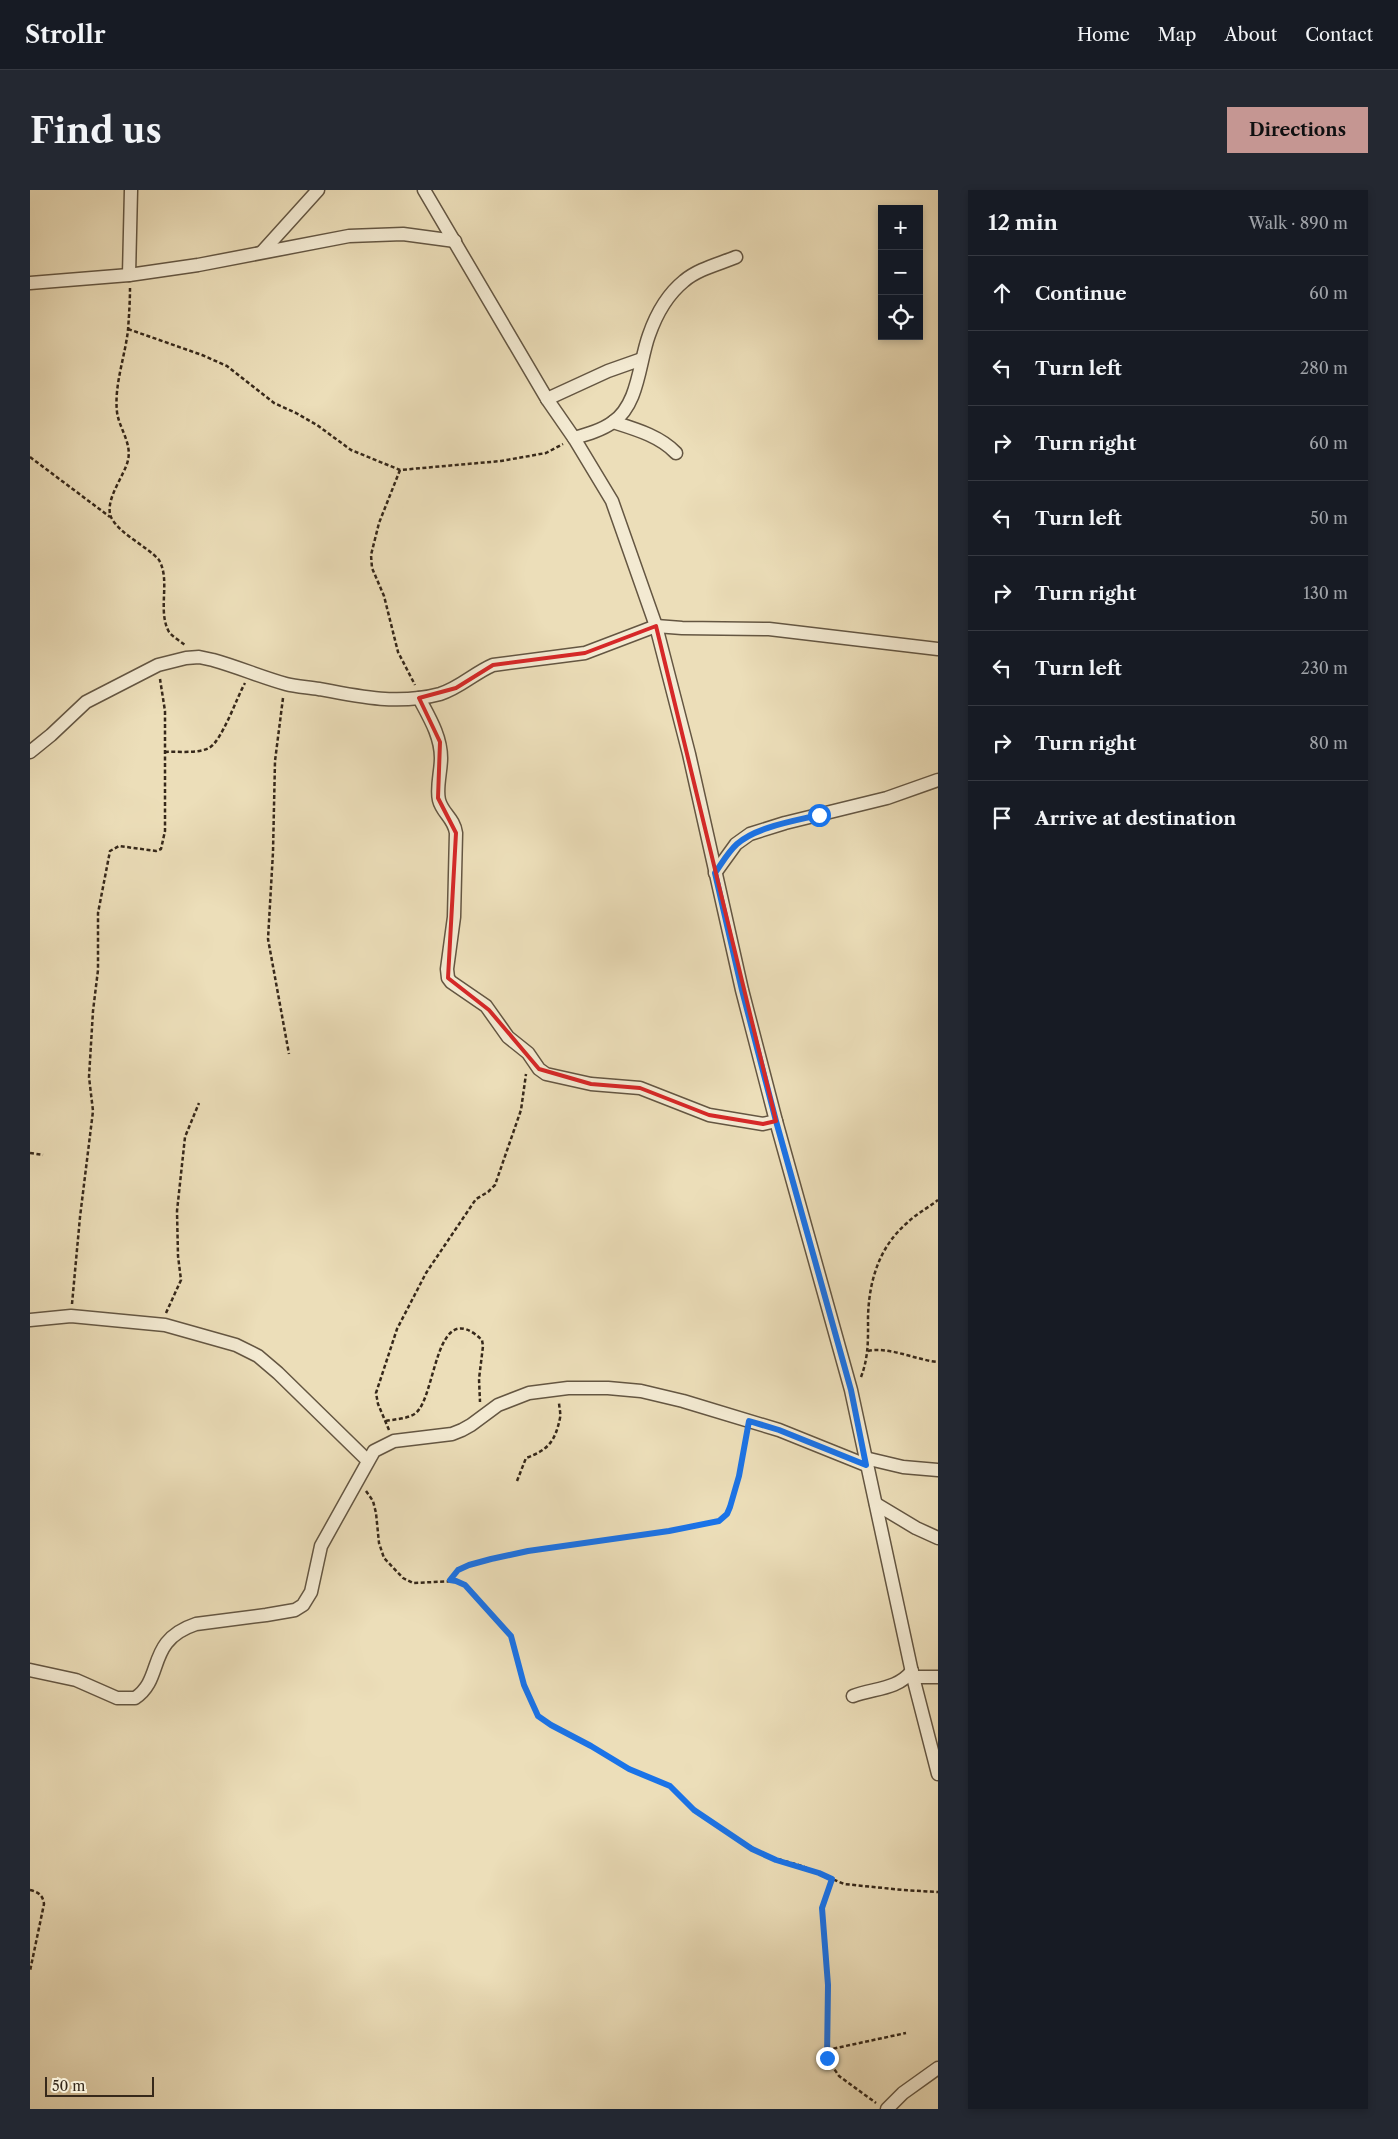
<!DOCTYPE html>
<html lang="en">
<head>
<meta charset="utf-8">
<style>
	:root { --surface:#171b24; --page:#242831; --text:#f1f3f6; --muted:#9ea1a6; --line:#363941; --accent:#c59692 }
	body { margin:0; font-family:"Libre Caslon Text",serif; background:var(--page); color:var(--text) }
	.controls { position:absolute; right:15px; top:15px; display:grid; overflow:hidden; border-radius:0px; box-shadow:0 2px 8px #0003 }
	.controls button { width:45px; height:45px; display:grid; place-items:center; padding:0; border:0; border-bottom:1px solid var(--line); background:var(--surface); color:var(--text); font:25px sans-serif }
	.scale { position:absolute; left:15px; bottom:12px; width:109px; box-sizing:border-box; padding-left:5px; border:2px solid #36281a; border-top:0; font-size:14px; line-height:18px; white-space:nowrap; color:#36281a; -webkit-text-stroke:4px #f3ead2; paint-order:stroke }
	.stop { position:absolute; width:15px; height:15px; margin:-11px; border:4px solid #1a73e8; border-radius:50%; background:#fff }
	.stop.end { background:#1a73e8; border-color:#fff; box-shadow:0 1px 5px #0008 }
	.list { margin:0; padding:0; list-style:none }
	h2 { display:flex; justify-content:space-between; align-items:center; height:65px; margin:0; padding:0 20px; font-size:21px }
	h2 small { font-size:16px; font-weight:400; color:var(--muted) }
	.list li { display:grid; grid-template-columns:32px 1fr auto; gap:15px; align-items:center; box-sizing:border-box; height:75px; padding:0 20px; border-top:1px solid var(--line) }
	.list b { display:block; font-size:19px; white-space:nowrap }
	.list em { font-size:16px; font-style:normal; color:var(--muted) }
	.icon { flex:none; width:28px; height:28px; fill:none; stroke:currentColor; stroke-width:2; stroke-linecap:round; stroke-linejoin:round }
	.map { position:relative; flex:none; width:908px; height:1919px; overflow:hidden; border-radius:0px }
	header { display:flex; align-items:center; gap:30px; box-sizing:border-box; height:70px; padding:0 25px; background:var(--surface); border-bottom:1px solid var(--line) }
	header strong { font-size:24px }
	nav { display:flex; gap:28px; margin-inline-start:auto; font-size:18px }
	.intro { display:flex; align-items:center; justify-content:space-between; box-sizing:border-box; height:120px; padding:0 30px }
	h1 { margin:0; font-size:35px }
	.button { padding:12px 22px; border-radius:0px; background:var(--accent); color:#111; font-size:18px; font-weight:700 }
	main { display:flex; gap:30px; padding:0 30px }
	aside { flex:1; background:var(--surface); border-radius:0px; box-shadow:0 2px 8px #0003 }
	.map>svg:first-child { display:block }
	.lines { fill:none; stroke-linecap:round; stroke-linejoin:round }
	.street-casing { stroke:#645642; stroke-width:15 }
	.path { stroke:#36281a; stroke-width:2.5; stroke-dasharray:4 2.5; stroke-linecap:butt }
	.street { stroke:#f3ead2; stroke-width:12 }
	.route { stroke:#1a73e8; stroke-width:6 }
	.marked { fill:none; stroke:#d62828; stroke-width:4; stroke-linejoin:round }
</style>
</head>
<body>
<header>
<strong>Strollr</strong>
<nav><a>Home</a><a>Map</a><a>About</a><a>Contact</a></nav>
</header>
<div class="intro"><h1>Find us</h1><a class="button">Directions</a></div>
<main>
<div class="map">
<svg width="908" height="1919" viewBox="0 0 908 1919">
	<rect width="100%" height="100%" fill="#ecdeb9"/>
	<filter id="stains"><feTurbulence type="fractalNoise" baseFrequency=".004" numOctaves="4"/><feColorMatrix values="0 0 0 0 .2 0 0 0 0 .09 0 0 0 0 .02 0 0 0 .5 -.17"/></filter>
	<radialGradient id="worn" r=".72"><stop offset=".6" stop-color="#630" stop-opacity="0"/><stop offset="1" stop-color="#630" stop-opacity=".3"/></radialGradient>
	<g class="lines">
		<g class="street-casing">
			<g id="street">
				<polyline points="394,0 517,209 544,248 582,311 626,436 659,564 712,800 746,931 821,1200 883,1487 908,1584"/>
				<polyline points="232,62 288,0"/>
				<polyline points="99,85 101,0"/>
				<polyline points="0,93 99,85 168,75 319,46 373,44 425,51"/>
				<polyline points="517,209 578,181 612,169"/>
				<path d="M 583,232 C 605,239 630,246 646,263"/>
				<path d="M 544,248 C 558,244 572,240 583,232 C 609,214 609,172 619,145 C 626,125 638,104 654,91 C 668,79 689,74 706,67"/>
				<path d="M 389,508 C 399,527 411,546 411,568 C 411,582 406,598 409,610 C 412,623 424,628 426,643 L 424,727 L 417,779 L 418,788 L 421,792 L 456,816 L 478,847 L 498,863 L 509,879 L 516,884 L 561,894 L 610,898 L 679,925 L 733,934 L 746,931"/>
				<path d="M 0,562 L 21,545 L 56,512 L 128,475 L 156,468 L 169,467 L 183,470 C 208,477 231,487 256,494 C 267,497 278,497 289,499 C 330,507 369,515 410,504 C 430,498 444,483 463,475 L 555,463 L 626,436 L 652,438 L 739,439 L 908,459"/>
				<polyline points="685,683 706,654 720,644 755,633 857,608 908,590"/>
				<polyline points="0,1130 41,1126 135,1135 206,1155 228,1166 248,1183 337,1270"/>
				<polyline points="835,1268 873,1277 908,1280"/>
				<polyline points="846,1314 886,1338 908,1348"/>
				<path d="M 0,1480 L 46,1490 L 87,1508 L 105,1508 C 135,1488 115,1451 166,1434 L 236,1425 L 265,1420 L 273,1415 L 281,1402 L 291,1356 L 344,1261 L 364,1251 L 422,1244 L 432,1240 L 441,1235 L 468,1215 L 499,1203 L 538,1198 L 578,1198 L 611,1201 L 653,1211 L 749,1240 L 836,1275"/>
				<polyline points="883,1487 908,1487"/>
				<path d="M 823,1506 C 844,1498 867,1500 882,1481"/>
				<polyline points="857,1919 873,1903 908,1878"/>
			</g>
		</g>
		<g class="path">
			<path d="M 100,98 C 100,111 99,126 98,140 C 95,167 84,195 87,222 C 89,238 102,253 98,270 C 95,285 74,310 81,327 C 89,344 117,356 129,370 C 141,391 127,420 139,442 C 143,447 150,451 155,455"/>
			<polyline points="98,139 172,165 197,176 244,213 266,223 287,235 321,260 370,280 471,271 516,263 533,254"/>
			<polyline points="0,267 80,327"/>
			<polyline points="370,280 349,333 341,365 342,378 354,406 368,462 385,495"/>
			<polyline points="253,508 245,571 243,662 238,749 259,864"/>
			<path d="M 135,562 C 149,561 166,564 179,558 C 192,551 207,507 215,493"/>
			<polyline points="0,963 13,965"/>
			<polyline points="42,1114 50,1027 63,921 59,887 63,821 68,780 68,723 80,661 89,656 126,661 131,659 135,641 135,521 130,489"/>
			<polyline points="136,1123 151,1090 148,1066 147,1021 155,947 169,913"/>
			<path d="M 838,1161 C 858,1156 886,1170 908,1172"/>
			<path d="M 831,1187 C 839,1166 838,1148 838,1127 C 839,1091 849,1057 877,1033 C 886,1024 898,1018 908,1010"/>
			<path d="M 356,1231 C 365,1229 378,1229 386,1223 C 407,1204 405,1105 452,1150 L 453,1156 L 449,1189 L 450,1212"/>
			<polyline points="359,1240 348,1214 346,1203 367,1139 396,1083 446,1009 458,1002 465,995 491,920 496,884"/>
			<path d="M 487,1291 L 496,1268 C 518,1260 525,1252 530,1228 C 531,1223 529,1217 529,1212"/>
			<polyline points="336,1301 343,1311 346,1323 349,1353 354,1368 373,1388 383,1393 426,1391 435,1395 442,1402 481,1446 494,1495 503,1516 508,1526 521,1535 561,1556 599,1579 640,1596 672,1626 734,1665 772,1676 814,1694 873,1700 908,1702"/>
			<polyline points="419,1390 428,1380 439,1375 461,1369 498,1361 639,1341 689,1331 697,1324 701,1317 717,1244"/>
			<polyline points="802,1689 791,1718 798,1795 798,1870 809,1886 846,1913"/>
			<path d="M 0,1700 C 8,1702 13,1705 14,1714 L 0,1781"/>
			<polyline points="797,1860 876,1843"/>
		</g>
		<use href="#street" class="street"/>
	</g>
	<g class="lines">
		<path class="route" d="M 789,625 C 764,631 726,637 707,654 C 698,662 692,673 685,683 L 712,800 L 746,931 L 821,1200 L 836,1275 L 749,1240 L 719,1231 L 709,1286 L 700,1317 L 697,1324 L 689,1331 L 639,1341 L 498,1361 L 461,1369 L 439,1375 L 428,1380 L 420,1390 L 426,1391 L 435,1395 L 481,1446 L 494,1495 L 508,1526 L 521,1535 L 561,1556 L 599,1579 L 640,1596 L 664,1620 L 722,1659 L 746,1670 L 789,1683 L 802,1689 L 792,1718 L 798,1795 L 797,1868"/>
	</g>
	<path class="marked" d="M 626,436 L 746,931 L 733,934 L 679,925 L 610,898 L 561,894 L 509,879 L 459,820 L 418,788 L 426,643 L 408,608 L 410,552 L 389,508 L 426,498 L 463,475 L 555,463 Z"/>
	<rect width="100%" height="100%" filter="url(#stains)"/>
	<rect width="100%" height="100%" fill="url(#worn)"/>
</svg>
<div class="controls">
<button>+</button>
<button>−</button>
<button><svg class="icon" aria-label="locate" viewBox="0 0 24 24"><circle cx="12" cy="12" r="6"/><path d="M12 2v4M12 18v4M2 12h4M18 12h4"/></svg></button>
</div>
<div class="scale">50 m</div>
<div class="stop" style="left:789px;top:625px"></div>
<div class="stop end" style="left:797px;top:1868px"></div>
</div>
<aside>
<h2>12 min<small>Walk · 890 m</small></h2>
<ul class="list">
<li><svg class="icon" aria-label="ahead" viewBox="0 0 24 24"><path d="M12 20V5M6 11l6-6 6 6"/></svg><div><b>Continue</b></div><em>60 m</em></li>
<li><svg class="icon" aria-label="left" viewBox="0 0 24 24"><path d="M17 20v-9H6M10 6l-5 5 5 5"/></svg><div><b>Turn left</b></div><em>280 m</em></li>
<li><svg class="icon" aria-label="right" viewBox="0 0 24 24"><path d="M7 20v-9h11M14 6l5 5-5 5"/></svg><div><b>Turn right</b></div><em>60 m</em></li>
<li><svg class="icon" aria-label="left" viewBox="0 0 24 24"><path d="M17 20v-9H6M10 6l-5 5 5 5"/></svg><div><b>Turn left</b></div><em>50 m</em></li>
<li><svg class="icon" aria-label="right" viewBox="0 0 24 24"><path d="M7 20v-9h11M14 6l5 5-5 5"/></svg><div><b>Turn right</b></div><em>130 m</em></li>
<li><svg class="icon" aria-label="left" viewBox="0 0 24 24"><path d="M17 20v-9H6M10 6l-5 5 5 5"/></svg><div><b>Turn left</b></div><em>230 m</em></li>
<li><svg class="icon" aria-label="right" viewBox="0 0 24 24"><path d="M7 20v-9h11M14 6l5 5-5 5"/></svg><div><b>Turn right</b></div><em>80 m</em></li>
<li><svg class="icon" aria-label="arrive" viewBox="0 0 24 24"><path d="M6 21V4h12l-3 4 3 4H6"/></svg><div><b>Arrive at destination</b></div></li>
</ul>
</aside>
</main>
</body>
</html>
